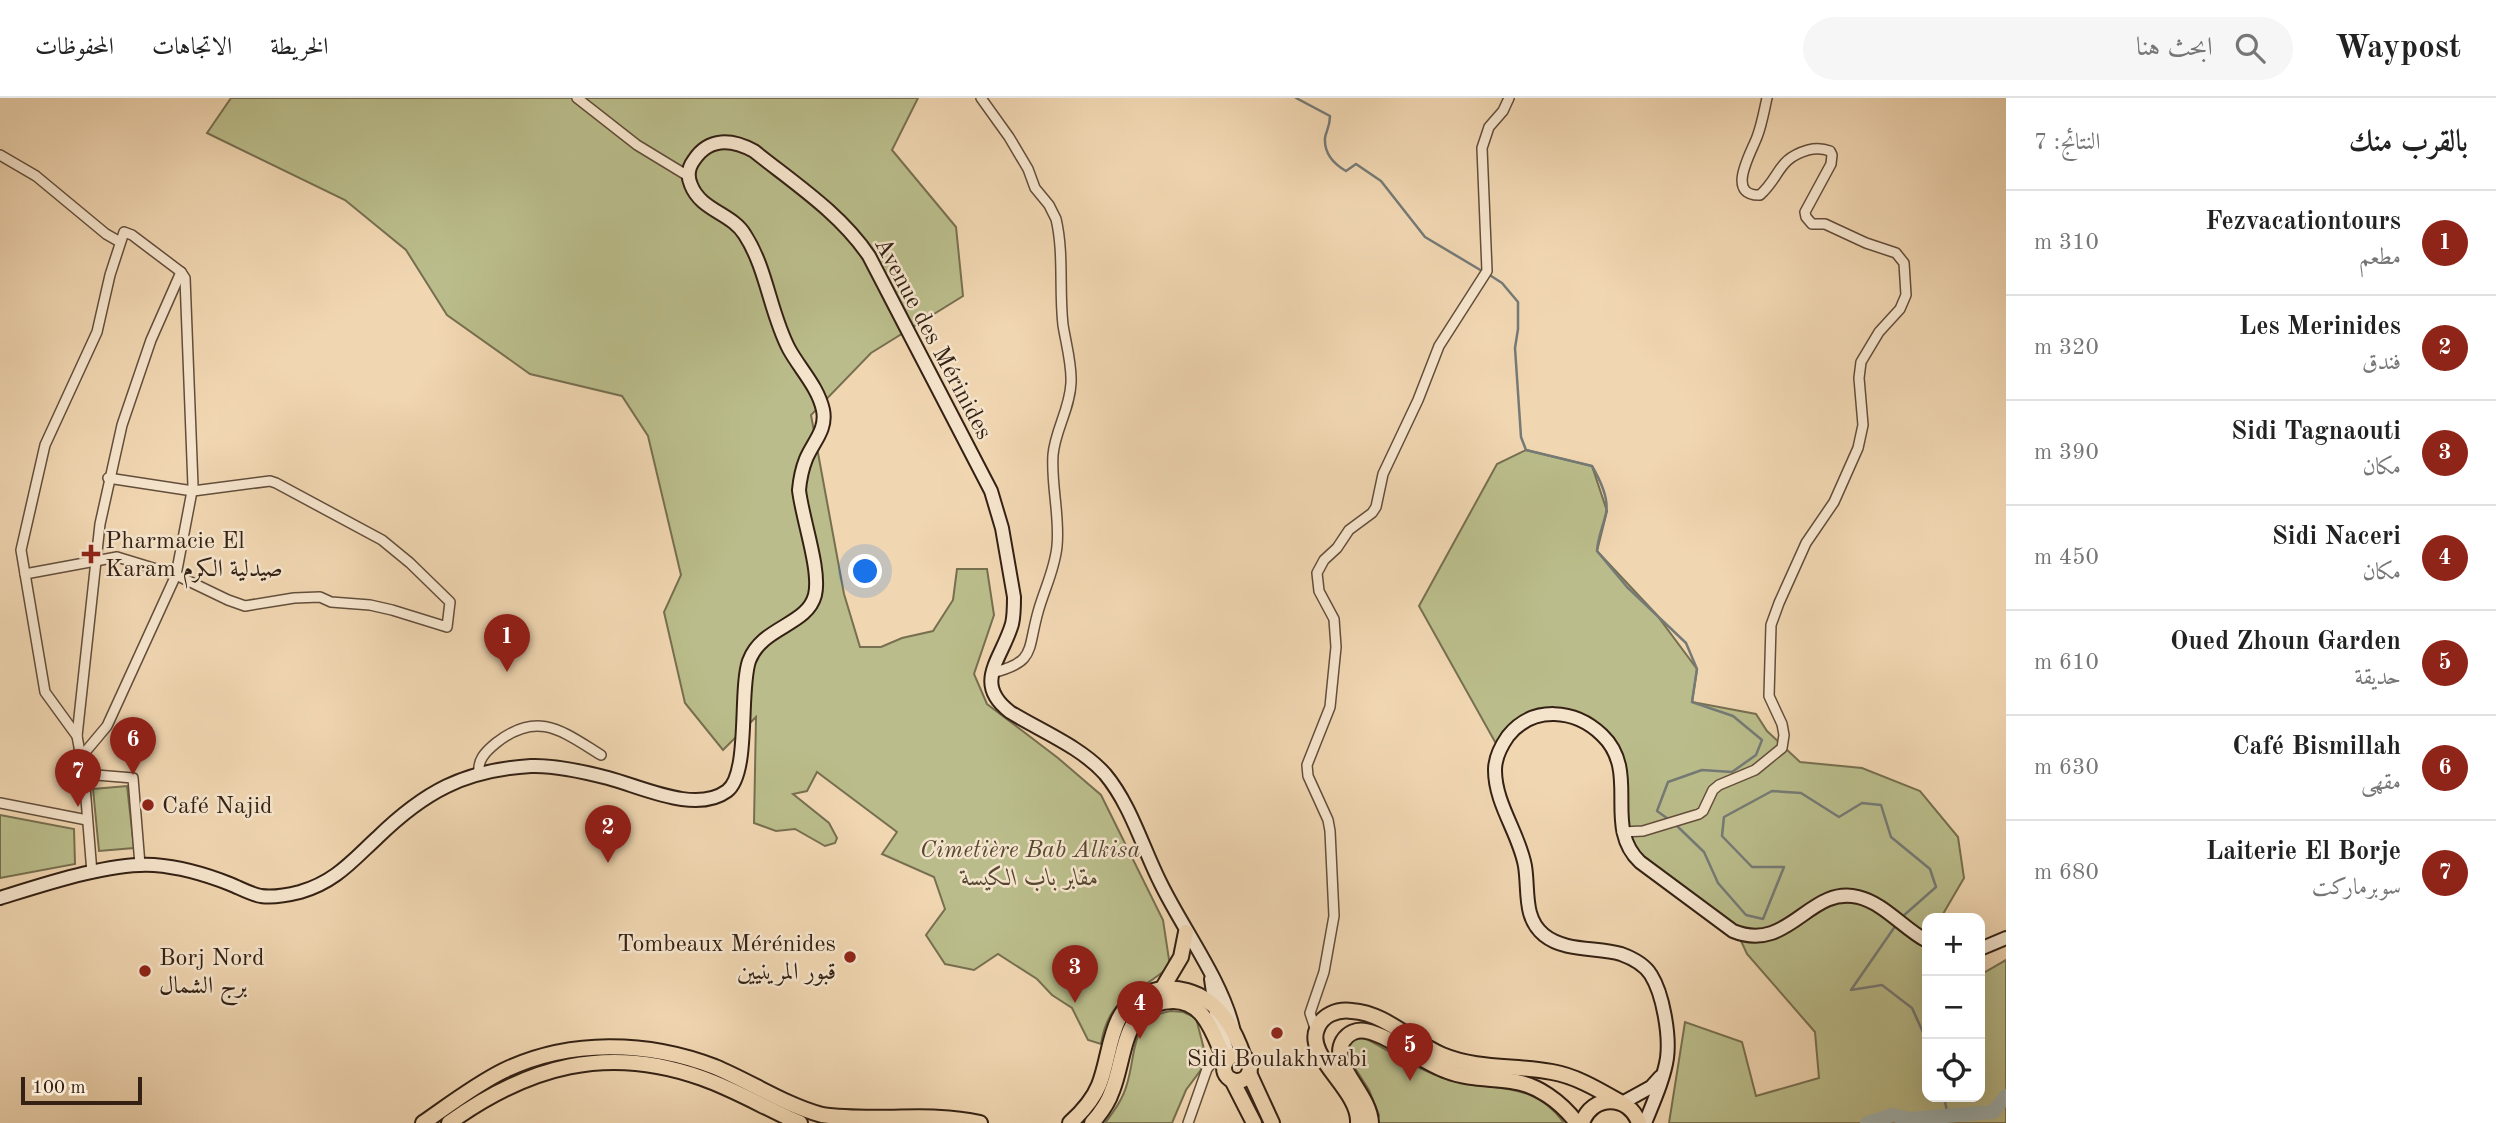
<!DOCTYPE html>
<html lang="ar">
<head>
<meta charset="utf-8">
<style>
	:root { --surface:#fff; --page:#f6f6f6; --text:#222; --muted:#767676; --line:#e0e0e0; --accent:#8f2418 }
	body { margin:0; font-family:"Old Standard TT",Amiri,serif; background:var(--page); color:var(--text); direction:rtl }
	.controls { position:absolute; right:21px; bottom:21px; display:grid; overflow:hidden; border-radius:14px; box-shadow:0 7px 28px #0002 }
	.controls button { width:63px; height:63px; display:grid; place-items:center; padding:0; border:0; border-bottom:2px solid var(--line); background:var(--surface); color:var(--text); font:35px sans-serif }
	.scale { position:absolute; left:21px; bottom:18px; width:121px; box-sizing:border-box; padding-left:7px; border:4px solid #342114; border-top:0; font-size:19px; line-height:24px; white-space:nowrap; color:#342114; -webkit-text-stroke:5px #f5e4cc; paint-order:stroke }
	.you { position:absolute; left:866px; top:474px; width:24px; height:24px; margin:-18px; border:5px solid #fff; border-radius:50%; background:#1a73e8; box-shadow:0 0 0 10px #1a73e833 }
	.badge { display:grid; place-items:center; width:46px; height:46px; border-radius:50%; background:var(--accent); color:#fff; font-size:23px; font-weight:700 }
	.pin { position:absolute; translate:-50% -58px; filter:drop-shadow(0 2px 4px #0008) }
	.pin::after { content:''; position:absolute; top:37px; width:24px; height:21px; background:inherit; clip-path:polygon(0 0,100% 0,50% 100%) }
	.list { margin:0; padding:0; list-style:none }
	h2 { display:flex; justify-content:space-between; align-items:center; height:91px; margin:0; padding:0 28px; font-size:30px }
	h2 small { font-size:23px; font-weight:400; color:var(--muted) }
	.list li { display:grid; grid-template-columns:46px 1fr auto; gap:21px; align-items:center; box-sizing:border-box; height:105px; padding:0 28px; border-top:2px solid var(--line) }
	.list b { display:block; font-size:26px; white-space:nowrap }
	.list p { margin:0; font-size:23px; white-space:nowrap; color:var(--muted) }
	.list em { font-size:23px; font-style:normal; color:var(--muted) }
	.icon { flex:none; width:38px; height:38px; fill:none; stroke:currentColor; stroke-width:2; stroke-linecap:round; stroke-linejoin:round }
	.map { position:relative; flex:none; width:2006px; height:1025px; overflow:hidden; direction:ltr }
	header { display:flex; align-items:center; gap:42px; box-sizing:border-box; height:98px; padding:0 35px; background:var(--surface); border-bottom:2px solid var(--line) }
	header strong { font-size:33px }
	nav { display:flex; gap:38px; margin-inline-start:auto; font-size:24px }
	.search { width:490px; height:63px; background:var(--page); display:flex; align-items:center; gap:18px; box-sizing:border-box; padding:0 24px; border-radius:38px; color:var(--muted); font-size:26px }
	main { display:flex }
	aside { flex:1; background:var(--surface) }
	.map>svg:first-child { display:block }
	.green { fill:#babd8b; stroke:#776f50; stroke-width:2 }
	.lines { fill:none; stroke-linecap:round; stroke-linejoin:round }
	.stream { stroke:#757a76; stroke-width:2.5 }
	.river { stroke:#a0b6b7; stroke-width:14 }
	.street-casing { stroke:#634e3b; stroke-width:12 }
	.secondary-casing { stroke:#342114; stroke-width:16 }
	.primary-casing { stroke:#342114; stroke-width:18 }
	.street { stroke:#f5e4cc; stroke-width:9 }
	.secondary { stroke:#f5e4cc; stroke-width:12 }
	.primary { stroke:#f0d6b1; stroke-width:14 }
	.poi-dot { fill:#8f2418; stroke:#f5e4cc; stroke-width:2.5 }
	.labels { text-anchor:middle; stroke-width:5; stroke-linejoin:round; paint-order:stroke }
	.street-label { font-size:24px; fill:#342114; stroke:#f5e4cc }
	.poi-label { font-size:24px; fill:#342114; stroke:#f5e4cc; text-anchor:start }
	.park-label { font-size:24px; font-style:italic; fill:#564832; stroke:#f5e4cc }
</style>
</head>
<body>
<header>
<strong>Waypost</strong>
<div class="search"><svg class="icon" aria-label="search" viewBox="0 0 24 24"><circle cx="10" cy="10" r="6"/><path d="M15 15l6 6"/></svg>ابحث هنا</div>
<nav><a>الخريطة</a><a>الاتجاهات</a><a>المحفوظات</a></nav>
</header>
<main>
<aside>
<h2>بالقرب منك<small>النتائج: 7</small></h2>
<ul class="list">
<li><span class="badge">1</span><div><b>Fezvacationtours</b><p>مطعم</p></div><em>310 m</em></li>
<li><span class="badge">2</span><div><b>Les Merinides</b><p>فندق</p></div><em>320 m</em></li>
<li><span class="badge">3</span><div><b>Sidi Tagnaouti</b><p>مكان</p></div><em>390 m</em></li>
<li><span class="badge">4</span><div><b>Sidi Naceri</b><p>مكان</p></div><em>450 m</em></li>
<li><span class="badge">5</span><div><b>Oued Zhoun Garden</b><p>حديقة</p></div><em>610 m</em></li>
<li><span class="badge">6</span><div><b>Café Bismillah</b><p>مقهى</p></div><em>630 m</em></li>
<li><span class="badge">7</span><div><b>Laiterie El Borje</b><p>سوبرماركت</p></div><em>680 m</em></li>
</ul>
</aside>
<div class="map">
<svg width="2006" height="1025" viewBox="0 0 2006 1025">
	<rect width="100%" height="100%" fill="#f0d6b1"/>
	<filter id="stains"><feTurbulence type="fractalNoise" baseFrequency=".00286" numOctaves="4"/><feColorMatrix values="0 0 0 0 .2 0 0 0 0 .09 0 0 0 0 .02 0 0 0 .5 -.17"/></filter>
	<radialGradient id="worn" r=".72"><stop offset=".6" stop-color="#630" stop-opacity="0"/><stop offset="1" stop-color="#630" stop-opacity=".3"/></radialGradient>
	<g class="green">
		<path d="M 231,0 L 918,0 L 892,52 L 956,129 L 963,198 L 871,255 L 811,317 L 844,496 L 860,549 L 881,549 L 902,540 L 933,533 L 953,502 L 957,471 L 987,471 L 994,517 L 974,576 L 987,606 L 1058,660 L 1101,697 L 1163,822 L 1170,868 C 1138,897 1109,896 1101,946 L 1088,942 L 1072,910 L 1052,897 L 1037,881 L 998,856 L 974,872 L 945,866 L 926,837 L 945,811 L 934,779 L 882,756 L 897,734 L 817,674 L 807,693 L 793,696 L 829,725 L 837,740 L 835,745 L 825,748 L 795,731 L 776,733 L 754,725 L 756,619 L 723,652 L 685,605 L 664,514 L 681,477 L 648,338 L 622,298 L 530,276 L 447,217 L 406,152 L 345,102 L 207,35 Z"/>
		<polygon points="1526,352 1592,368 1607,413 1597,453 1656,516 1697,571 1692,604 1756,616 1767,633 1800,664 1862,670 1920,693 1958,739 1964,780 1943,816 1943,820 1927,820 1927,999 1980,999 1980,877 2006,862 2006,1025 1669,1025 1685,924 1742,944 1756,998 1819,980 1815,934 1747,856 1736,832 1642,765 1621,720 1619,664 1589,619 1541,613 1499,651 1419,508 1497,366"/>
		<polygon points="127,688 134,750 99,753 93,691"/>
		<polygon points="0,717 74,731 75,766 0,780"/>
		<path d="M 1171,913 L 1183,914 L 1196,920 L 1205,955 L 1191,957 L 1191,968 L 1203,969 L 1186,992 L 1172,1025 L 1105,1025 C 1114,1013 1123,1001 1127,986 C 1137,954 1129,920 1171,913 Z"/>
		<path d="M 1363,939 C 1388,952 1414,970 1441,979 C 1488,996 1530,978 1564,1025 L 1377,1025 L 1379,1017 L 1369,992 L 1348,959 L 1349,942 Z"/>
	</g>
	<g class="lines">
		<g class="stream">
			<path d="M 1296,0 L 1330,18 C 1330,29 1326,33 1325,40 C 1324,55 1334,66 1346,73 L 1356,66 L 1381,83 L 1425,139 L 1482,173"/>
			<path d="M 1488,176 L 1502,185 L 1518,204 L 1518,231 L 1515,250 L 1521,339 L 1526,352 L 1592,368 C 1599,380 1609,401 1606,415 C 1603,429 1598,438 1597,453 L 1627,489 L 1686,545 L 1697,571 L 1692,604 L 1733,618 L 1762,642 L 1756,657 L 1732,674 L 1702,672 L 1668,684 L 1657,713 L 1671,723"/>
			<polyline points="1676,727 1704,754 1718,785 1746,817 1763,821 1784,769 1752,769 1722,738 1724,719 1772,693 1801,695 1839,719 1862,705 1881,707 1891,739 1930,771 1936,789 1902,819"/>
			<polyline points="1896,827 1851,892 1882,887 1912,910 1927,943"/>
			<polyline points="1944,999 1948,1018"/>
		</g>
		<polyline class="river" points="1867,1025 1893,1017 1910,1021 1993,1014 2006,998"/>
		<g class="street-casing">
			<g id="street">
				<polyline points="577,0 637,47 688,78"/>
				<path d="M 981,0 L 1009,39 L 1028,71 L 1035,90 L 1049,107 L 1056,121 C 1064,155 1059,192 1063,227 C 1066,246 1072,266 1071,285 C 1070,311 1055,332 1053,357 C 1051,387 1060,418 1057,448 C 1055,471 1044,492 1038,514 C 1027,553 1036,564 992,575"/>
				<polyline points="0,57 36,78 106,136 120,144"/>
				<polyline points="25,476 117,459 176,477 228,502 245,508 294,500 320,499 331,504 370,507 392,512 447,529 450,504 410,465 382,442 276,385 270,383 193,393 108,380"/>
				<polyline points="77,638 45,594 21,452 45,347 97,234 110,177 124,134 132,137 181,174 185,180 193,388 176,477 107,628 81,659"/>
				<polyline points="84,676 133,680 140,767"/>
				<path d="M 479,677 C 477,662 485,654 496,645 C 538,612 562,633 601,657"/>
				<polyline points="0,705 87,722"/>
				<path d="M 1622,734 L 1643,733 L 1699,716 L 1703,713 L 1713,692 L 1719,687 L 1755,672 L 1782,650 L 1784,637 L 1782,626 L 1769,598 L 1771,527 L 1779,505 L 1806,445 L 1834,404 L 1858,350 L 1863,327 L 1859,280 L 1861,264 L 1879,234 L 1900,211 L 1906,197 L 1904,165 L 1896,155 L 1866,145 L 1825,126 L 1812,126 L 1806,119 L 1805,114 L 1831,66 L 1832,57 L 1830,53 C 1822,50 1816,50 1808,52 C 1777,61 1781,78 1760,97 C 1725,98 1751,55 1757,39 C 1762,26 1764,13 1767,0"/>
				<polyline points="92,775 84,676 77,638 100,426 122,327 151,242 181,174"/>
				<polyline points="1316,933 1310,915 1324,874 1334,818 1330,733 1328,722 1308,678 1307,667 1330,609 1336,549 1334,521 1319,493 1317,475 1324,462 1337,450 1349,432 1372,415 1376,409 1383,376 1418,302 1439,248 1487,173 1482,50 1489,29 1503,13 1509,0"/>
				<polyline points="1188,1025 1207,971 1221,954"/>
			</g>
		</g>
		<g class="secondary-casing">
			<g id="secondary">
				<path d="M 0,800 C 42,787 110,764 154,767 C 180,769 205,776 230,786 C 240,790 250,796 261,798 C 274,800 288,797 300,794 C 335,784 352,763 377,740 C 424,694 464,672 531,668 C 555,667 585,674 608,680 C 642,689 696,716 727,693 C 750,676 739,593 749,563 C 762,528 807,528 815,497 C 821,472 802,420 799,392 C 800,381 802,371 806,361 C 813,344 827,332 823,312 C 818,289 800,271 789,251 C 770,215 767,171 745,137 C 732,115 701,113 691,87 C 687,78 688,70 694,62 C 709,39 732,41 754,53 C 794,85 840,115 869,158 L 991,393 L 1002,430 L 1014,499 C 1014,508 1014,518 1012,526 C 1002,561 972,585 1010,614 C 1041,633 1081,649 1105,676 C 1131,707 1143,751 1161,786 C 1183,831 1222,883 1233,930"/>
				<polyline points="1980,851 2006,840"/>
				<polyline points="1211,881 1217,922 1228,955"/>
				<polyline points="1622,1005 1651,989 1660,979"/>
				<path d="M 1645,1025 C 1653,1005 1664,981 1667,960 C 1670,937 1663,896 1651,877 C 1645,867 1632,860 1621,856 C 1597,849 1565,854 1544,837 C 1523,820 1529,793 1525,768 C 1519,735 1495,706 1495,672 C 1495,660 1501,648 1508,638 C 1533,607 1575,611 1602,637 C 1641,674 1602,728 1640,764 L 1733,833 C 1789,856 1809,787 1858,799 C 1884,805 1904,831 1927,843"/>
			</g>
		</g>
		<g class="primary-casing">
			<g id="primary">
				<polyline points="1162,891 1181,859 1186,834"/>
				<circle cx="1237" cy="970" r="13"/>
				<polyline points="1249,975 1272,1025"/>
				<polyline points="1232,982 1254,1025"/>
				<path d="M 423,1025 C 449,1007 475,987 503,973 C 569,941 648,943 715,969 C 751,984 785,1007 822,1017 C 874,1025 928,1013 980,1025"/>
				<path d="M 449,1025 C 528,968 607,946 702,980 C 736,992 767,1011 800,1025"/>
				<path d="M 1070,1025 C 1082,1014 1093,1002 1099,987 C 1112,955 1108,912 1145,896 C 1159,890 1173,889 1187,893 C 1219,902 1234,930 1244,959"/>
				<path d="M 1092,1025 C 1100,1016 1108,1005 1112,993 C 1126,959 1122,904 1173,903 C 1206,903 1214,939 1226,964"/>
				<path d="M 1358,1025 C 1360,992 1305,959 1317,931 C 1322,917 1337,911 1352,913 C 1385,915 1412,944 1442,957 C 1478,972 1515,967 1552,974 C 1576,978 1599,992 1620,1004"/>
				<path d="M 1371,1025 C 1370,995 1329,967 1343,943 C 1348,935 1357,931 1366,933 C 1391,938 1421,964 1447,973 C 1467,981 1490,980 1511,983 C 1537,986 1561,1004 1577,1025"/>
				<path d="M 1582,1025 C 1592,996 1629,996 1639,1025"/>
			</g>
		</g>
		<use href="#street" class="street"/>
		<use href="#secondary" class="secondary"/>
		<use href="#primary" class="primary"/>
	</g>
	<g class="poi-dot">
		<path d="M87.5 445.5h7v7h7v7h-7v7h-7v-7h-7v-7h7z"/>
		<circle cx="148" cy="707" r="7"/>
		<circle cx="850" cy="859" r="7"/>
		<circle cx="145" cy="873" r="7"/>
		<circle cx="1277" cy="935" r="7"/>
	</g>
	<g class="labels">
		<g class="street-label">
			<text transform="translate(934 240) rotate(62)" y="8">Avenue des Mérinides</text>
		</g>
		<g class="poi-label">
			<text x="105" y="450">Pharmacie El<tspan x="105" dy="28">Karam صيدلية الكرم</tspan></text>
			<text x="162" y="715">Café Najid</text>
			<text x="836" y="853" text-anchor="end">Tombeaux Mérénides<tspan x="836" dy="28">قبور المرينيين</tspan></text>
			<text x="159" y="867">Borj Nord<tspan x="159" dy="28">برج الشمال</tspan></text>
			<text x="1277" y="968" text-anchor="middle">Sidi Boulakhwabi</text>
		</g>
		<g class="park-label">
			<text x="1030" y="759">Cimetière Bab Alkisa<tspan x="1030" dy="28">مقابر باب الكيسة</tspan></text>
		</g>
	</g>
	<rect width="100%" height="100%" filter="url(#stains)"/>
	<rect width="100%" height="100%" fill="url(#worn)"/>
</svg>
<div class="controls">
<button>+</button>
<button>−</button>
<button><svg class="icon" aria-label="locate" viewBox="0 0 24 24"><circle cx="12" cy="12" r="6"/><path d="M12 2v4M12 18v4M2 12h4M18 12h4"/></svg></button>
</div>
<div class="scale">100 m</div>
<div class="you"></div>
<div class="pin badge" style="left:507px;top:574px">1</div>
<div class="pin badge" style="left:608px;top:765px">2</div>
<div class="pin badge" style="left:1075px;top:905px">3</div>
<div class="pin badge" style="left:1140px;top:941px">4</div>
<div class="pin badge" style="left:1410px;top:983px">5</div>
<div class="pin badge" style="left:133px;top:677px">6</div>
<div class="pin badge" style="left:78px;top:709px">7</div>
</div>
</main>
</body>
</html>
